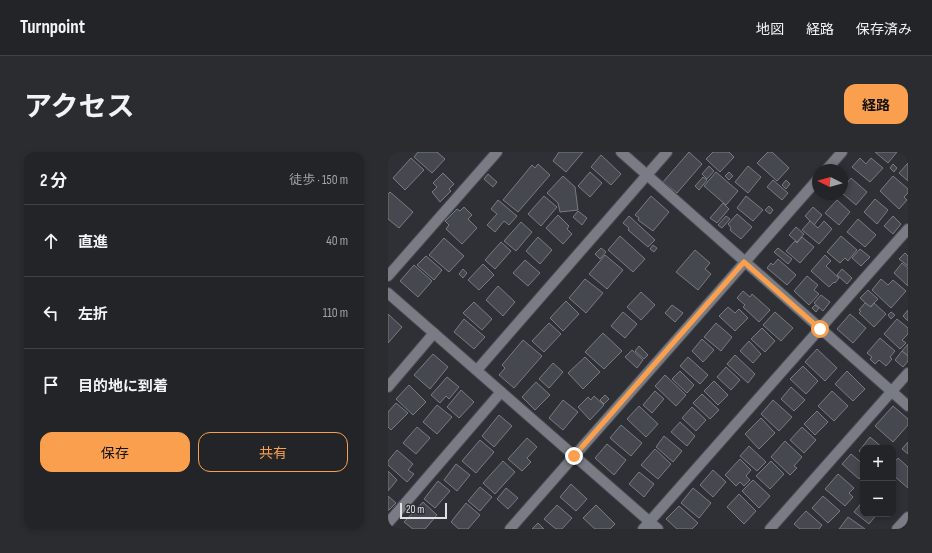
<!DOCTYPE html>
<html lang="ja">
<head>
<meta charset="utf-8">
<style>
	:root { --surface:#222428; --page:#2a2c30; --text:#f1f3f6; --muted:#a2a4a8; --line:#3f4145; --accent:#f99f4d }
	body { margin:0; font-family:"Sofia Sans Condensed","Noto Sans JP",sans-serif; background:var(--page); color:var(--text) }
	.controls { position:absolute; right:12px; bottom:12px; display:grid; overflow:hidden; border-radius:8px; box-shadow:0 2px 6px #0003 }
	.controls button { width:36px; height:36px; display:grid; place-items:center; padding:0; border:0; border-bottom:1px solid var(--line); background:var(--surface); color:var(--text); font:20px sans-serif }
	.compass { position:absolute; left:424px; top:12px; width:36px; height:36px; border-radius:50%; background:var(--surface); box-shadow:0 2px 6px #0003; rotate:275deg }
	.scale { position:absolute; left:12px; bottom:10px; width:47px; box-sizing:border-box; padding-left:4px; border:2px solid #dee0e4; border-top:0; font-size:11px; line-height:14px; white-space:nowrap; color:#dee0e4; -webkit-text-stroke:3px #2e3036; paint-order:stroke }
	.stop { position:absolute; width:12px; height:12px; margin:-9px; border:3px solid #f99f4d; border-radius:50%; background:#fff }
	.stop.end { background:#f99f4d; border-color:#fff; box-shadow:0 1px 4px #0008 }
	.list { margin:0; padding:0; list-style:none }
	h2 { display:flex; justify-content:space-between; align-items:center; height:52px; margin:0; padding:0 16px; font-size:17px }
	h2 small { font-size:13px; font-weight:400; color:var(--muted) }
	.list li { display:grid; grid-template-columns:26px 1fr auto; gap:12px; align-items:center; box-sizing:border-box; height:72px; padding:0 16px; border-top:1px solid var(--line) }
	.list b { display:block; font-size:15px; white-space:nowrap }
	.list em { font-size:13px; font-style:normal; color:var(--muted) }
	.actions { display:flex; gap:8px; padding:12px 16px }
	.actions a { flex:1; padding:9px 0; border:1px solid var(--accent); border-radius:12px; text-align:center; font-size:14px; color:var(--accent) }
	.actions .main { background:var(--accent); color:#111 }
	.icon { flex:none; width:22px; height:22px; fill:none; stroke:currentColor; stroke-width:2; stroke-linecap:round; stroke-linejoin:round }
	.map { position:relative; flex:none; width:520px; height:377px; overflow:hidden; border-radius:12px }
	header { display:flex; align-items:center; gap:24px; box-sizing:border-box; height:56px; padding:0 20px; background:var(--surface); border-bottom:1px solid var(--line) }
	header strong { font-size:19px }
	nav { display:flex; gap:22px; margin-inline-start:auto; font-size:14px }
	.intro { display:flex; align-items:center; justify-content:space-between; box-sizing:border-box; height:96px; padding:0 24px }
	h1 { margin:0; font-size:28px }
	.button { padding:10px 18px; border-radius:12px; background:var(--accent); color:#111; font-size:14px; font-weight:700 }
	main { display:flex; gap:24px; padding:0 24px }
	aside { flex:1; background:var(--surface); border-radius:12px; box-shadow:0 2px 6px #0003 }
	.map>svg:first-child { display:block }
	.building { fill:#46484f; stroke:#797b83 }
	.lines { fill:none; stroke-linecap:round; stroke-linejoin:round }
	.minor-casing { stroke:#4a4c51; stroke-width:12 }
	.minor { stroke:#797c84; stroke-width:10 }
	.route { stroke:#f99f4d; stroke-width:5 }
</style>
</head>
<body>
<header>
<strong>Turnpoint</strong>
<nav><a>地図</a><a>経路</a><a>保存済み</a></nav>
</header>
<div class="intro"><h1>アクセス</h1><a class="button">経路</a></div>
<main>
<aside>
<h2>2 分<small>徒歩 · 150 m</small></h2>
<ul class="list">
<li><svg class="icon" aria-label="ahead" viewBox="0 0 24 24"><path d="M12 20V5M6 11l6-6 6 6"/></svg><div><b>直進</b></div><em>40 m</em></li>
<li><svg class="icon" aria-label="left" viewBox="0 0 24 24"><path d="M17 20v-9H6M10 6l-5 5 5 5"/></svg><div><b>左折</b></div><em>110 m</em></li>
<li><svg class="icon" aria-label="arrive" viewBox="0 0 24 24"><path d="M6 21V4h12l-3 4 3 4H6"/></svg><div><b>目的地に到着</b></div></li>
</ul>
<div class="actions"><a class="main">保存</a><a>共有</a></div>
</aside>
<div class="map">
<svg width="520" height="377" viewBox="0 0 520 377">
	<rect width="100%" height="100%" fill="#2e3036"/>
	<g class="building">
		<polygon points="30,0 49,0 57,7 44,21 26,5"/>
		<polygon points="171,0 195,0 178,20 165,9"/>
		<polygon points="301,0 314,12 289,41 275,30"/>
		<polygon points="325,0 341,0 346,5 332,20 318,7"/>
		<polygon points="380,0 384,0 401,16 389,29 369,11"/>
		<polygon points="487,0 509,0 500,11"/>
		<polygon points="213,3 233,22 223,33 203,15"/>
		<polygon points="23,6 36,18 17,38 5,26"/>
		<polygon points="472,6 478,12 483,6 495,16 482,30 464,15"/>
		<polygon points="520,11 520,29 511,21"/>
		<polygon points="150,12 162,23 130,60 115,48 144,13 147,16"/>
		<polygon points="505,12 509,16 506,20 502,16"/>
		<polygon points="321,14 326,19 319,27 314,22"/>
		<polygon points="360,14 373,25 360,41 347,30"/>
		<polygon points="202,20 214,31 202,45 190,34"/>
		<polygon points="328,20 350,39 338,53 316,34"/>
		<polygon points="341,20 345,24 341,28 337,24"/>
		<polygon points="55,21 66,32 61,37 63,39 52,50 44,40 49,35 45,31"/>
		<polygon points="100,22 109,30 105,35 96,27"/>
		<polygon points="175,24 187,35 190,58 172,60 170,51 159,41"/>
		<polygon points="505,24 520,37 520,41 516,45 519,48 511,57 492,39"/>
		<polygon points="315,25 319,28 311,38 307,34"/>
		<polygon points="463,26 479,40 468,53 454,41 454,37"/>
		<polygon points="385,28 400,41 394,48 379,35"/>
		<polygon points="398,28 402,32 398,37 394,33"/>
		<polygon points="2,40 25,60 11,76 0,67 0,42"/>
		<polygon points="156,44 169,55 153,74 140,62"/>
		<polygon points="263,44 281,60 265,79 250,68 251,66 247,63"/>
		<polygon points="358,44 375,58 365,69 349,56"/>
		<polygon points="487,47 500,58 489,72 476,60"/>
		<polygon points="110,48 129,64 121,73 116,69 107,80 99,73 109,62 103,57"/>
		<polygon points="449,48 462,60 451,73 437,61"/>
		<polygon points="335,51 341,57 329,71 322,66"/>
		<polygon points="381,54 385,58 382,62 377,58"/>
		<polygon points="76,55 84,63 80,67 89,76 74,92 58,77 61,73 57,69 69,57 72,59"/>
		<polygon points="425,55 434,63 426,73 417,64"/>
		<polygon points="190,59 199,66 194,73 185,65"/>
		<polygon points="349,62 364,75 353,87 342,78 343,76 340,72"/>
		<polygon points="170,63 181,74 179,77 184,82 175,92 158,76"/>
		<polygon points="241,64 267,88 260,95 240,78 241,76 235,71"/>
		<polygon points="338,64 342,67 334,76 330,73"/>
		<polygon points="505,64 513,72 505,82 496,74"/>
		<polygon points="470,67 488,83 477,95 459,80"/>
		<polygon points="422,69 430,76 436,69 444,77 431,92 414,78"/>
		<polygon points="133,70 144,80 128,99 116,89"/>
		<polygon points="408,75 416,82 409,90 401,83"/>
		<polygon points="232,84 257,107 245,120 220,98"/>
		<polygon points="453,84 469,98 460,109 457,106 452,111 439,100"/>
		<polygon points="150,85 164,98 152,112 138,99"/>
		<polygon points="414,85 426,95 412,111 398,99 407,89 409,91"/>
		<polygon points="56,86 76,104 61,120 41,103"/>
		<polygon points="113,90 123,99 107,117 97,108"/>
		<polygon points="265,93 269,96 266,100 262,97"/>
		<polygon points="213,96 218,100 212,107 207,102"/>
		<polygon points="390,96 404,107 400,112 386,100"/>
		<polygon points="472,97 482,105 473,114 464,106"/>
		<polygon points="307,98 322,111 317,117 323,122 310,138 288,120"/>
		<polygon points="517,101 520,104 520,114 511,107"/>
		<polygon points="217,103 235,118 219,137 201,122"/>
		<polygon points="437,103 443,109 438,114 451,126 447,131 446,130 441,135 423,119"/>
		<polygon points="38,104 54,118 46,128 29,113"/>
		<polygon points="390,107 408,123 399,133 379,116 383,111 385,113"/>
		<polygon points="137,108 152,121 140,134 125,121"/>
		<polygon points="514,111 520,116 520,134 506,121"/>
		<polygon points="95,112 106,123 91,138 80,128"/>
		<polygon points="26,113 44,129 30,145 12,129"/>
		<polygon points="75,117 79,121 75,126 71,122"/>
		<polygon points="454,117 464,126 459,132 449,123"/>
		<polygon points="419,124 430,133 426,138 431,142 421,153 406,139"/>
		<polygon points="197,127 215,141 198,161 181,146"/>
		<polygon points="493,127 500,133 505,128 518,139 503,156 484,138"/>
		<polygon points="110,134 127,150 115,164 98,148"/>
		<polygon points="480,138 490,147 482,155 472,146"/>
		<polygon points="355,139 362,145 364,142 382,158 371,170 355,155 357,153 349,146"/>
		<polygon points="253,140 267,153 253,168 239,155"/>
		<polygon points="433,143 442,150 435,159 426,151"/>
		<polygon points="178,149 191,162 175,179 162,166"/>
		<polygon points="86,150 104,167 94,178 75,161"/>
		<polygon points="477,151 483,155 486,151 498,162 486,175 471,161 473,159 471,158"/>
		<polygon points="284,153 295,161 287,170 277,161"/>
		<polygon points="427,153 431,156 428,160 424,156"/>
		<polygon points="340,155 347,161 351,157 360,166 347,179 331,164"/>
		<polygon points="520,158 520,169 515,164"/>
		<polygon points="235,160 249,172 237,186 223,174"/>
		<polygon points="387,160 405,176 393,189 375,173"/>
		<polygon points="503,160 507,163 503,167 500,163"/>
		<polygon points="0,162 14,175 0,191"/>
		<polygon points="462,162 478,176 465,191 449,177"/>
		<polygon points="76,167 97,185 86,197 66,180"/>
		<polygon points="509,167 520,176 520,182 514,188 518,191 512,197 496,182"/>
		<polygon points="161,171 173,182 156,200 144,189"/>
		<polygon points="328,171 344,185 333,199 316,185"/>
		<polygon points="374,176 387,189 377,200 363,187"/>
		<polygon points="215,181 234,199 216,217 197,200"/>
		<polygon points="492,186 507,199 502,205 504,207 498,214 491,208 487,212 482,207 484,205 479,201"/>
		<polygon points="314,187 326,198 315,210 304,199"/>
		<polygon points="135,188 154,204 126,236 111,223 117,216 114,213"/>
		<polygon points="361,189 373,202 365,211 352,199"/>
		<polygon points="520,192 520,204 514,199"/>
		<polygon points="251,194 260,203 256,207 247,199"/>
		<polygon points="429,197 449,216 437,229 417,210"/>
		<polygon points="244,198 255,208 249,216 237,205"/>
		<polygon points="514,199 520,204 520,209 515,215 507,208"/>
		<polygon points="45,202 60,215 42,237 26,223"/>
		<polygon points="347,203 367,222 360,231 339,212"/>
		<polygon points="197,205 212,220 195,237 180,221"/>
		<polygon points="300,205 320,223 312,232 292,214"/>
		<polygon points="165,211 175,220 161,236 151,227"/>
		<polygon points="415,214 430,229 418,242 402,227"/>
		<polygon points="338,215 352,228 343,238 329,225"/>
		<polygon points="292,219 306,233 299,241 284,227"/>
		<polygon points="459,219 477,237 465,249 447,232"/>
		<polygon points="277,223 298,243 288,254 267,234"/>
		<polygon points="59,225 71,235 61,247 58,244 52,251 43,243"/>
		<polygon points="326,229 340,243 330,253 316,239"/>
		<polygon points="148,230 162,243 147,258 134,245"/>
		<polygon points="21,233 38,250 25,263 8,247"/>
		<polygon points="403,235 417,248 406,259 393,247"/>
		<polygon points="73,238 86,250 71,266 59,255"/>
		<polygon points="267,239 276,247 264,261 255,253"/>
		<polygon points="444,239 460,254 446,269 430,254"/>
		<polygon points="314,242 331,258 322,267 305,251"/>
		<polygon points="217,243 221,247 216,252 212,248"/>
		<polygon points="206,244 216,253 202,268 190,255 200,245 203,248"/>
		<polygon points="175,248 190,260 175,278 161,266"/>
		<polygon points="385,248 404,265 391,279 373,262"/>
		<polygon points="8,251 20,261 3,278 0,275 0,260"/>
		<polygon points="49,253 64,265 49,282 35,270"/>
		<polygon points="251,254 270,272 258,285 239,267"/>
		<polygon points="505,254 520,267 520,273 505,290 487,274"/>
		<polygon points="304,255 318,268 308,279 294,266"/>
		<polygon points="429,259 440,270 427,283 416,272"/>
		<polygon points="111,263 124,274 106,295 94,284"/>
		<polygon points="373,266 387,281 371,297 357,282"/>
		<polygon points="292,270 307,284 299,294 283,280"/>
		<polygon points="233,273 254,291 243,304 222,286"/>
		<polygon points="29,275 42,286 28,302 15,291"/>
		<polygon points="414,275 428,288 416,301 402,288"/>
		<polygon points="276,284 294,299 285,310 268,295"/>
		<polygon points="482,285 495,296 475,296 475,302 471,299"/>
		<polygon points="139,286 149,295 139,306 143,310 134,319 120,307"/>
		<polygon points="92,288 106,300 88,321 74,309"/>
		<polygon points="397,289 414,305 406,314 409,316 402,323 383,305"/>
		<polygon points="520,290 520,302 514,297"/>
		<polygon points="219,292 238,308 226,323 207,306"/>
		<polygon points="361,294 378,310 369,319 352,304"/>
		<polygon points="267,297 283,312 270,327 253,313"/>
		<polygon points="9,298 25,312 20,318 26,322 19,330 0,313 0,309"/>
		<polygon points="463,302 475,312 475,322 471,327 454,312"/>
		<polygon points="510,306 520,315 520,336 505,323 505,312"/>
		<polygon points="352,307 363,318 358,324 362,328 356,334 352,330 348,334 337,323"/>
		<polygon points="115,309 127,320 107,342 95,331"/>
		<polygon points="383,309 396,322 382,337 368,324"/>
		<polygon points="68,312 82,323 69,339 56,328"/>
		<polygon points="325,318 338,330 325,345 312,333"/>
		<polygon points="0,319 9,328 0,339"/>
		<polygon points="251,320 266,332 256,345 241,332"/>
		<polygon points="450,322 466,336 461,341 465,345 457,354 437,337"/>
		<polygon points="365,328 382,344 371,356 354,339"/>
		<polygon points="50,329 62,339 47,356 36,347"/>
		<polygon points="183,332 199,347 188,359 172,345"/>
		<polygon points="92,335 104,345 92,359 80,349"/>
		<polygon points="118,336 130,346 120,357 109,347"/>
		<polygon points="305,336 323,351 311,366 293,351"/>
		<polygon points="351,342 368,359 356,372 339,355"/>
		<polygon points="0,344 8,351 1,358 0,358"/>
		<polygon points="435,344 452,359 440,371 424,356"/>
		<polygon points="475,349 475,362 489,362 481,372 466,360"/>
		<polygon points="35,350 49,363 37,377 25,377 16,370"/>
		<polygon points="78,351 92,363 80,377 71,377 63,370"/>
		<polygon points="169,353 184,366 174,377 168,377 156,367"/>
		<polygon points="208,353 227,372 222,377 207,377 195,366"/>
		<polygon points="291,354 310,371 304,377 289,377 278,367"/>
		<polygon points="418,359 434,373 431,377 412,377 406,372"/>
		<polygon points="460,365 477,377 451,377"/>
		<polygon points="150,371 156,377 144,377"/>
	</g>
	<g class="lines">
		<g class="minor-casing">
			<g id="minor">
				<polyline points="233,0 520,254"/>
				<polyline points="438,18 454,0"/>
				<polyline points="0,124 109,0"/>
				<polyline points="0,141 270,377"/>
				<polyline points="89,218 279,0"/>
				<polyline points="0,235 46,181"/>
				<polyline points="0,371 113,240"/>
				<polyline points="122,377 430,27"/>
				<polyline points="255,377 520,77"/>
				<polyline points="382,377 520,221"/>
				<polyline points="509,377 520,365"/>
			</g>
		</g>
		<use href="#minor" class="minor"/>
	</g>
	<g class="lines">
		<polyline class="route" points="186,304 356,110 432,177"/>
	</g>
</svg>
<div class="controls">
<button>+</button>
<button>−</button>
</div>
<svg class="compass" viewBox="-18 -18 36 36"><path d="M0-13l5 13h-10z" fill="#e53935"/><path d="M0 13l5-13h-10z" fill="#a2a4a8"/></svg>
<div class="scale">20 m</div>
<div class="stop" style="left:432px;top:177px"></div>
<div class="stop end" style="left:186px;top:304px"></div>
</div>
</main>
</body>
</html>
